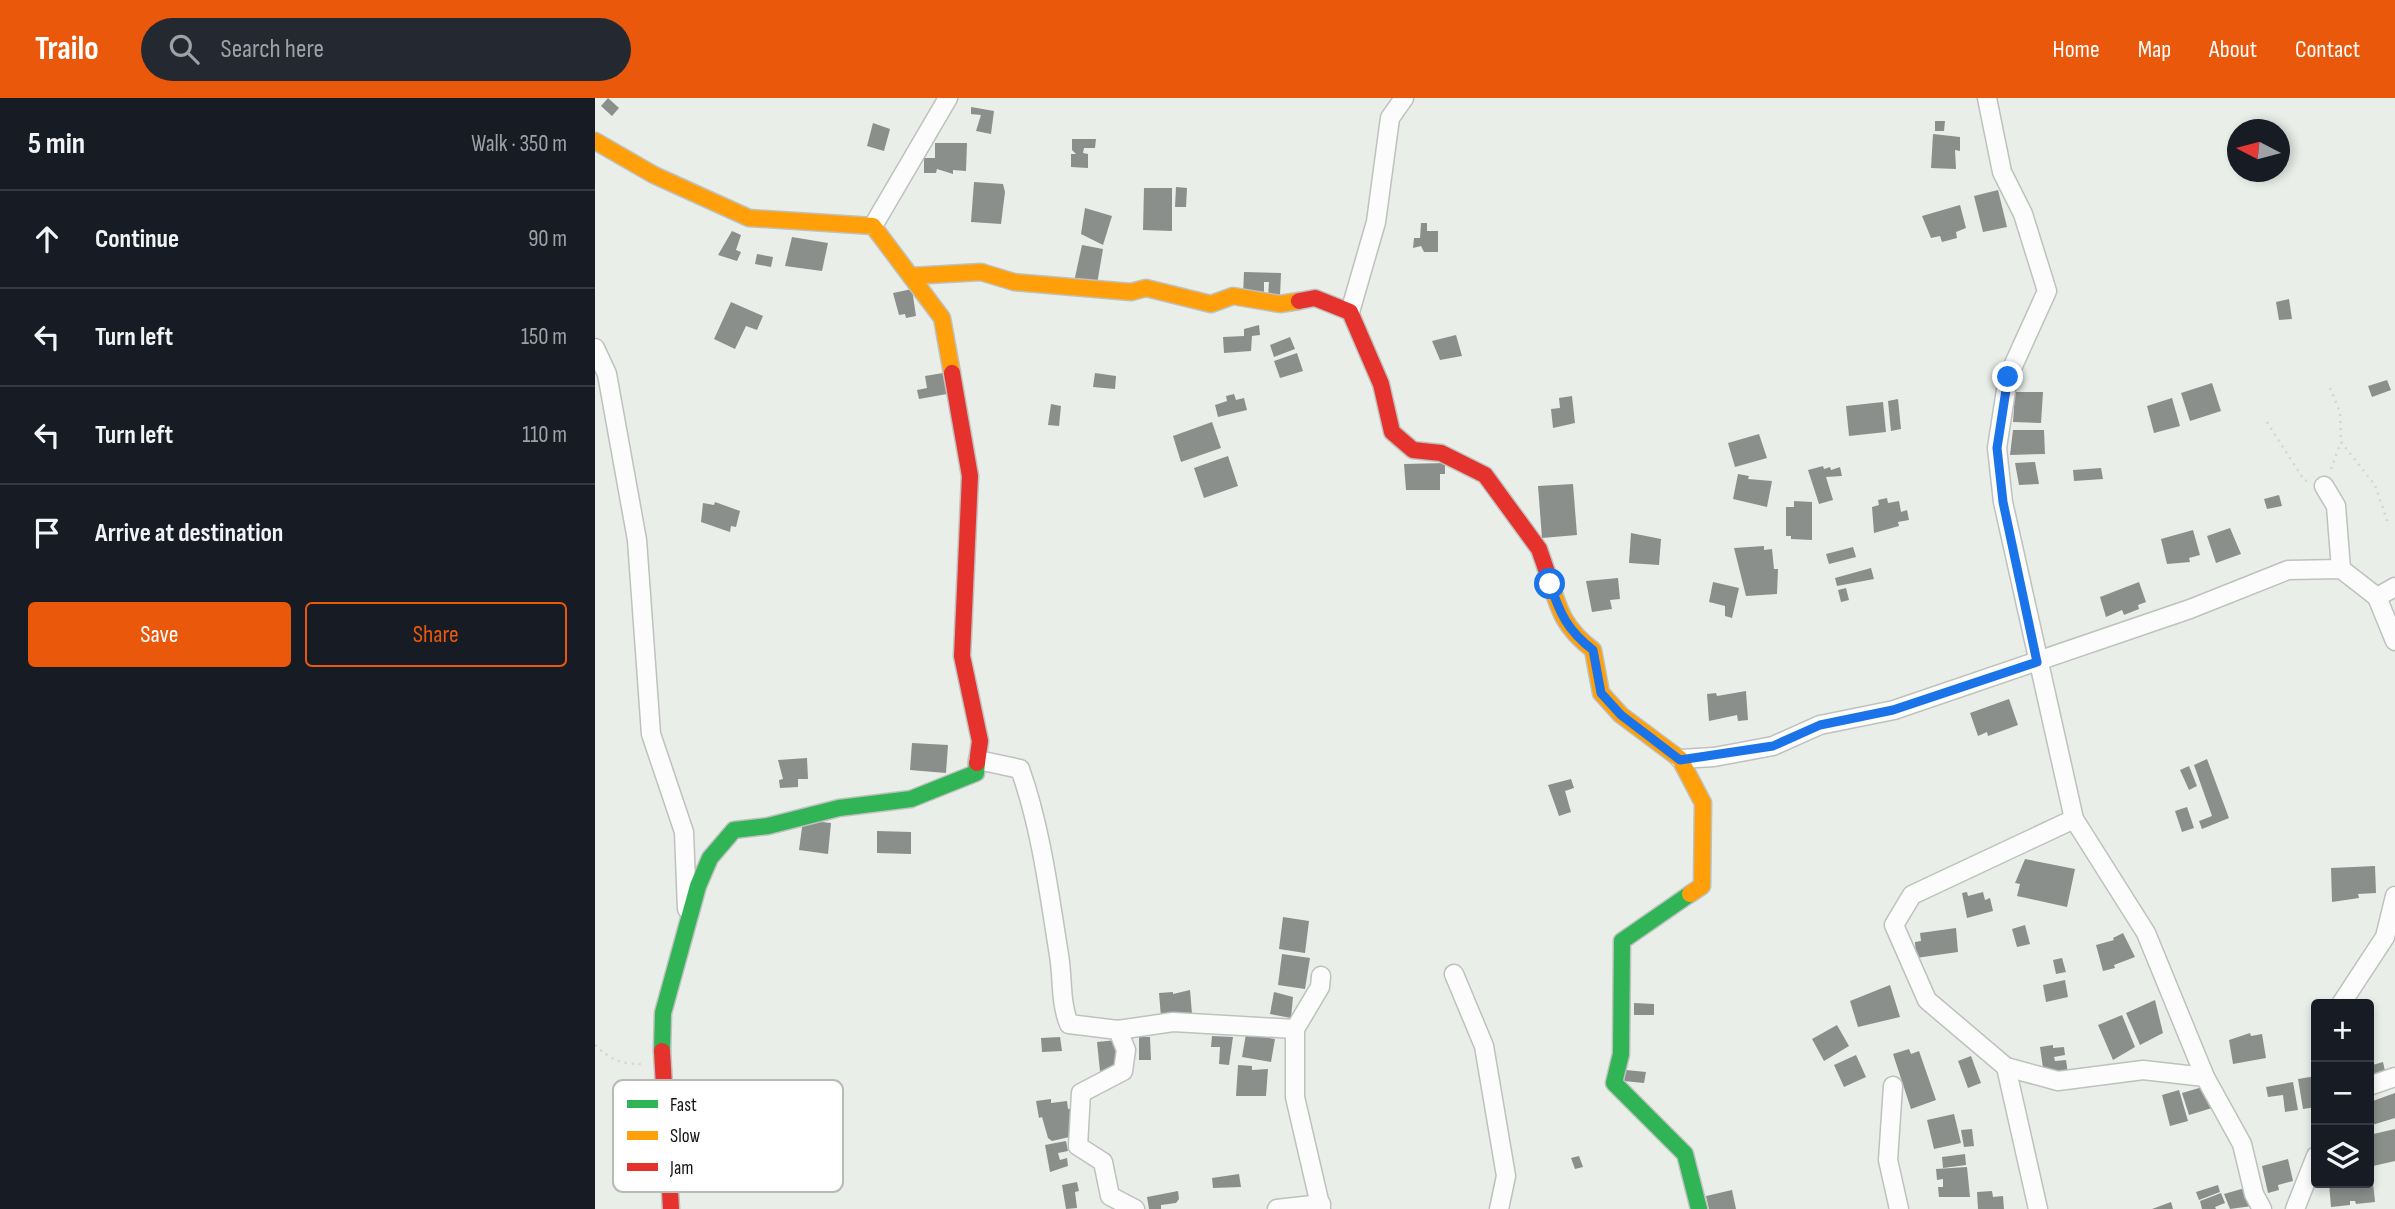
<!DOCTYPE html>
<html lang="en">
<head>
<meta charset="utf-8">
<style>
	:root { --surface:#171b24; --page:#242831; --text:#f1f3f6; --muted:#9ea1a6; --line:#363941; --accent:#ea580c }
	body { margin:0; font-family:"Sofia Sans Condensed",sans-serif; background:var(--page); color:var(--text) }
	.controls { position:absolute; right:21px; bottom:21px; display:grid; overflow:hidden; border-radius:7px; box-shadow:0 4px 10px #0003 }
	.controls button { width:63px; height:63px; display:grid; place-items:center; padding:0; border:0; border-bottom:2px solid var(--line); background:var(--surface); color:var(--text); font:35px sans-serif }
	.compass { position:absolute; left:1632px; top:21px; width:63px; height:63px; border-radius:50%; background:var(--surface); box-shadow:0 4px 10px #0003; rotate:276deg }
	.stop { position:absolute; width:21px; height:21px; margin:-16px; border:5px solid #1a73e8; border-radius:50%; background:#fff }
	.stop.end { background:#1a73e8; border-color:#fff; box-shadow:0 2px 7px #0008 }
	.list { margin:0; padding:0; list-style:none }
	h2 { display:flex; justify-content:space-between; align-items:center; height:91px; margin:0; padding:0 28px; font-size:30px }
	h2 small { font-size:23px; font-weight:400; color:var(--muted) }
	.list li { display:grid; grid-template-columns:46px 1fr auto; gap:21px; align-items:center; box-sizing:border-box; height:98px; padding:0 28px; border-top:2px solid var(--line) }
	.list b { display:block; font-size:26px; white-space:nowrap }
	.list em { font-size:23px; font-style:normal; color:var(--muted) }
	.actions { display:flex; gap:14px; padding:21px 28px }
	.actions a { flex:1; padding:16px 0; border:2px solid var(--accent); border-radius:7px; text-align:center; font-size:24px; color:var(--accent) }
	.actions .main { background:var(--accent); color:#fff }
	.icon { flex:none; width:38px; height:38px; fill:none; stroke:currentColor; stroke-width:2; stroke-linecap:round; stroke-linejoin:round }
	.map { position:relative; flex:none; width:1800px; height:1111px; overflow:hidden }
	header { display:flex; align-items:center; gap:42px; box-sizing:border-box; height:98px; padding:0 35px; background:var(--accent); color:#fff }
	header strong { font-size:33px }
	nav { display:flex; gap:38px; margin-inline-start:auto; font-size:24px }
	.search { width:490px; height:63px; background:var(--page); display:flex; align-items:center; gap:18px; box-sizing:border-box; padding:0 24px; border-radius:38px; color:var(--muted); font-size:26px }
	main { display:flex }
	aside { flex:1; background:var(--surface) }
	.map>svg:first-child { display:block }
	.building { fill:#8b8f8c }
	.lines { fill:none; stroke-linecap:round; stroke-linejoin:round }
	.street-casing { stroke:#bec1be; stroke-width:21 }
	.fast-casing { stroke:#bec1be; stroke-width:19 }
	.slow-casing { stroke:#bec1be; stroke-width:19 }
	.jam-casing { stroke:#bec1be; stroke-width:19 }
	.path { stroke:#d4d5d4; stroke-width:2.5; stroke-dasharray:2 5; stroke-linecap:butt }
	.street { stroke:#fcfcfc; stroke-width:18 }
	.fast { stroke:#30b455; stroke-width:16 }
	.slow { stroke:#ff9f0a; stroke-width:16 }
	.jam { stroke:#e5322d; stroke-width:16 }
	.route { stroke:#1a73e8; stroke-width:9 }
	.key { fill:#fff; stroke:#b8b9b8; stroke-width:2 }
	.key-label { font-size:19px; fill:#121512 }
</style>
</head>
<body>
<header>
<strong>Trailo</strong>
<div class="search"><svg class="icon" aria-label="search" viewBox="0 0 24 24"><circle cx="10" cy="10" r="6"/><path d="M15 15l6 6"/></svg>Search here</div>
<nav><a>Home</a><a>Map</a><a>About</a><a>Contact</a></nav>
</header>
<main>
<aside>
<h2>5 min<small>Walk · 350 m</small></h2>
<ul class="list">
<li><svg class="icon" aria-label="ahead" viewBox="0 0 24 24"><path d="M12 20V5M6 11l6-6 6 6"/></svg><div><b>Continue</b></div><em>90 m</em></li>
<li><svg class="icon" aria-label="left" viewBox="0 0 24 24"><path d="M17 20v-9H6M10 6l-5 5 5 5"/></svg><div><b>Turn left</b></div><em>150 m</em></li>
<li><svg class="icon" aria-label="left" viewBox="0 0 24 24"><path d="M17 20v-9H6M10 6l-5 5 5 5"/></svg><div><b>Turn left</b></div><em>110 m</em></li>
<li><svg class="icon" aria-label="arrive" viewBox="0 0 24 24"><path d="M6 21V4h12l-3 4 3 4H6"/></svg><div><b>Arrive at destination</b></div></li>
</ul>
<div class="actions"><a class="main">Save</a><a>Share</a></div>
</aside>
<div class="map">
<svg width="1800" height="1111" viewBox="0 0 1800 1111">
	<rect width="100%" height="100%" fill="#e9eee9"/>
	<g class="building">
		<polygon points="13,0 24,10 17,18 6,8"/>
		<polygon points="376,9 399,13 396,36 381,33 386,17 376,16"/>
		<polygon points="1340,23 1350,23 1349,33 1340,33"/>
		<polygon points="278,25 295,31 289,53 272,48"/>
		<polygon points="1338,36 1365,39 1365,53 1360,52 1361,71 1336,70"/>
		<polygon points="477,41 501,41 500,50 489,50 488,55 493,56 493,70 476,69 476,56 481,56 477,52"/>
		<polygon points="340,45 372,45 371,73 358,72 358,76 342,71 341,75 329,75 329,60 340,60"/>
		<polygon points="379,84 408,86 410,94 406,126 376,124"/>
		<polygon points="581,89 592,90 591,109 580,109"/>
		<polygon points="549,90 577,90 577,133 548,132"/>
		<polygon points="1403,92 1412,129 1388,134 1379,98"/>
		<polygon points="1365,107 1371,130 1361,134 1362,140 1347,144 1345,138 1336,140 1327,118"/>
		<polygon points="490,110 517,118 508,147 486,136"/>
		<polygon points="826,125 832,125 832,133 843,133 843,154 829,154 826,148 818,150 819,140 825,140"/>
		<polygon points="137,133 146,137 141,152 146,154 142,163 123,157"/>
		<polygon points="197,139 233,145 227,173 190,168"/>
		<polygon points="487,147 508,151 502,186 479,184"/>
		<polygon points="162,156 178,159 176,169 160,166"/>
		<polygon points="649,174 686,175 685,198 673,198 674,184 669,184 669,199 648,198"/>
		<polygon points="317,191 321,218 311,220 310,216 304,217 298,195"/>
		<polygon points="1694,201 1697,221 1684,222 1681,204"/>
		<polygon points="136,204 168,218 162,232 151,228 140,251 119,241"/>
		<polygon points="664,227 665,237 657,238 656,253 629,255 628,239 649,238 649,231"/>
		<polygon points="861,237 867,258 845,262 837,243"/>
		<polygon points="695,239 700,251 679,259 675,247"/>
		<polygon points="702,255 708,273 685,280 679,263"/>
		<polygon points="348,275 352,296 324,301 322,292 332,290 330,278"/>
		<polygon points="500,275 521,278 520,291 498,289"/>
		<polygon points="1792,282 1796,292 1777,299 1773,288"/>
		<polygon points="1617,285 1626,313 1595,323 1586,295"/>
		<polygon points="1420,294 1448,294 1446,325 1418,324"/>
		<polygon points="639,296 641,302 649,300 652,312 623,319 620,307 632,303 631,298"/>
		<polygon points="977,298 980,325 958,330 956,311 965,310 964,300"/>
		<polygon points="1577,300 1585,328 1559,335 1552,308"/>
		<polygon points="1303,301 1306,331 1296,333 1293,303"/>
		<polygon points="1288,304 1291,334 1254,338 1251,308"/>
		<polygon points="456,306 466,308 464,328 453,327"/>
		<polygon points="617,324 626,350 586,364 578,338"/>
		<polygon points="1418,332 1449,332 1450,356 1415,357"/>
		<polygon points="1164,336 1172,360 1140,369 1133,345"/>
		<polygon points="633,358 643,388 609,400 599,370"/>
		<polygon points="1440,364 1444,386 1424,387 1420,365"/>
		<polygon points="850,365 850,376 845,376 845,392 811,392 809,366"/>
		<polygon points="1228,368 1229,371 1235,369 1236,372 1245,369 1247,378 1231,379 1238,402 1224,406 1213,372"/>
		<polygon points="1506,370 1508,381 1479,383 1478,372"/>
		<polygon points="1143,376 1154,378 1153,381 1177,383 1172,409 1138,401"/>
		<polygon points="978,386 982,437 947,440 943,388"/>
		<polygon points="1684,397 1687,408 1672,411 1669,401"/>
		<polygon points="1292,400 1293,405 1304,403 1306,414 1312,412 1314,422 1303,424 1304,428 1279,435 1277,409 1284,407 1283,402"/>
		<polygon points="1199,403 1217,404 1217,442 1196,441 1196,438 1191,438 1191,409 1199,409"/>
		<polygon points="120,404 145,413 141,429 136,428 135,434 106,424 108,405 119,407"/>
		<polygon points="1635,430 1646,456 1621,465 1612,438"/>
		<polygon points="1598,432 1605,457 1594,460 1595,464 1572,466 1566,441"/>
		<polygon points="1036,435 1066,441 1064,467 1034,465"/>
		<polygon points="1169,448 1169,452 1177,451 1179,471 1183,471 1182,496 1151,498 1139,450"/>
		<polygon points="1258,449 1261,459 1234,466 1231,456"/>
		<polygon points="1276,470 1279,481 1242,488 1240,480"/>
		<polygon points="1023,480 1025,501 1015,502 1017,511 997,514 991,483"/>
		<polygon points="1118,484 1144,490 1137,520 1130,518 1130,508 1114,504"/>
		<polygon points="1544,484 1551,504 1543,507 1544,511 1529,517 1527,512 1511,519 1505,499"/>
		<polygon points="1251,490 1254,502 1246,504 1243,492"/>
		<polygon points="1151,593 1153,622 1143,623 1142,617 1114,623 1112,596 1121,595 1122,598"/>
		<polygon points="1414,601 1423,627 1393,638 1392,634 1383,638 1375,615"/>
		<polygon points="317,645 353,647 351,675 315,672"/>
		<polygon points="212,660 213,681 203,681 203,689 185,690 184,682 188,681 183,662"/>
		<polygon points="1612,661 1634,720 1607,731 1604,723 1617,718 1599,667"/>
		<polygon points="1594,668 1602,688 1594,692 1585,672"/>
		<polygon points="976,681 979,690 970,693 976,714 964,718 953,687"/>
		<polygon points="1592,709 1599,730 1587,734 1580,713"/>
		<polygon points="208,722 236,725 233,756 204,752"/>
		<polygon points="282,733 316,734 316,756 282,755"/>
		<polygon points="1430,761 1480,771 1472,809 1422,798 1425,786 1420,785"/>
		<polygon points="1780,768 1781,795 1763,796 1764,800 1737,804 1736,770"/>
		<polygon points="1372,794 1373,798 1388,794 1390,802 1395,800 1398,813 1372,820 1367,795"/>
		<polygon points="688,819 714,823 710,855 684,851"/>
		<polygon points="1430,827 1435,846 1422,849 1417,831"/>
		<polygon points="1361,830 1363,854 1321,860 1320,844 1326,843 1325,835"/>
		<polygon points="1528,835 1540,859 1519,867 1520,870 1508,873 1501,847 1519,842 1518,840"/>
		<polygon points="687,856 715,860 710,891 683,887"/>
		<polygon points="1467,860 1471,874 1461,876 1458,862"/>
		<polygon points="1470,882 1473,899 1451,904 1448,887"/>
		<polygon points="1295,887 1305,919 1263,929 1255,903"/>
		<polygon points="595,892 597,916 566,919 564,895 578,894 578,896"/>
		<polygon points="679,894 698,899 696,920 675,916"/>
		<polygon points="1560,902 1568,935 1545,947 1531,915"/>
		<polygon points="1039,905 1059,906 1059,917 1039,917"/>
		<polygon points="1527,917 1540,949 1518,962 1503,927"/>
		<polygon points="1242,927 1254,948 1229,963 1217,941"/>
		<polygon points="1655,935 1656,938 1667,936 1671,960 1638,966 1634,942"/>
		<polygon points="651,936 680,941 676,964 647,959"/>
		<polygon points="617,938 638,939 634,967 624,966 625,949 616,949"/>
		<polygon points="465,939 467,953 447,954 446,940"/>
		<polygon points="544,939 555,939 556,962 544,962"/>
		<polygon points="522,942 526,971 505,973 502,944"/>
		<polygon points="1458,947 1458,950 1469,949 1470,957 1459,959 1460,963 1471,962 1473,976 1449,977 1445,949"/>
		<polygon points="1314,951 1316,956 1324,953 1341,1002 1316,1011 1298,956"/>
		<polygon points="1261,957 1271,979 1249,989 1239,967"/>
		<polygon points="1376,958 1386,985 1373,990 1363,963"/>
		<polygon points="1788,964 1791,977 1774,983 1774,968"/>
		<polygon points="643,967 657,968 657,972 673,971 671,998 641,998"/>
		<polygon points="1031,972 1051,974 1049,985 1029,983"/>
		<polygon points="1721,978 1721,1009 1708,1011 1703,981"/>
		<polygon points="1698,984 1703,1012 1690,1014 1688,997 1673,999 1671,989"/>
		<polygon points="1611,988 1617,1010 1594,1017 1587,995"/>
		<polygon points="1584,992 1593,1023 1575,1028 1567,997"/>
		<polygon points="1800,995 1800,1020 1777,1027 1775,1004"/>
		<polygon points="456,1001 456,1005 472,1003 473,1011 480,1010 479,1038 457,1043 453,1040 447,1019 444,1020 441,1003"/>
		<polygon points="1359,1016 1366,1045 1339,1051 1332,1022"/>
		<polygon points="1377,1031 1379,1048 1369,1049 1366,1032"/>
		<polygon points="1800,1031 1800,1063 1778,1068 1774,1037"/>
		<polygon points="471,1043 473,1053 463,1055 465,1062 472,1060 473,1068 455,1074 450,1047"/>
		<polygon points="1370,1056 1371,1067 1348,1070 1347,1059"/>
		<polygon points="984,1058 988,1069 980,1071 976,1060"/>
		<polygon points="1693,1061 1698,1083 1683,1087 1684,1092 1673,1095 1667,1068"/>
		<polygon points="1372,1069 1375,1099 1344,1099 1343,1089 1348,1089 1348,1081 1342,1082 1341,1071"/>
		<polygon points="1774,1074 1777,1074 1780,1104 1761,1106 1760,1103 1755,1103 1755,1107 1736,1109 1734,1085 1774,1085"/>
		<polygon points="644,1076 646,1089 618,1090 617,1080"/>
		<polygon points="482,1084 484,1093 480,1094 482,1110 471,1111 467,1087"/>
		<polygon points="1623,1087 1625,1094 1604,1102 1601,1094"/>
		<polygon points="1650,1090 1657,1108 1635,1111 1629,1096"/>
		<polygon points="1137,1092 1141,1111 1114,1111 1111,1098"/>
		<polygon points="583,1093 584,1101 581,1105 566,1107 566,1111 554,1111 552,1099"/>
		<polygon points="1397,1093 1398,1099 1408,1098 1409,1111 1383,1111 1382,1094"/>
		<polygon points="1626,1095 1630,1105 1620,1109 1621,1111 1607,1111 1605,1103"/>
		<polygon points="1576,1104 1578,1111 1557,1111"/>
	</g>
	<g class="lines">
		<g class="street-casing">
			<g id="street">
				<polyline points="1392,0 1407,74 1428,116 1452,193 1413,279 1402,350 1408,404 1479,721 1551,835 1610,979 1647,1046 1659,1096 1667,1111"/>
				<polyline points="278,128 353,0"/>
				<polyline points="755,214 781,124 795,20 809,0"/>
				<polyline points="0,250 12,276 42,442 56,636 89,734 92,811"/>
				<polyline points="1729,388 1741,408 1746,471"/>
				<polyline points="1800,489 1782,499 1800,543"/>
				<polyline points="1085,661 1119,659 1178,648 1225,627 1299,612 1595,511 1693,472 1746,471 1782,499"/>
				<path d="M 383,662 L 425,671 C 446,730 454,795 464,857 C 468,881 465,904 474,926 L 523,932 L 578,924 L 700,931"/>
				<polyline points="1479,721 1317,797 1299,827 1332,902 1411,969 1463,983 1548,972 1610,979"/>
				<polyline points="859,876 889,948 911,1078 904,1111"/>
				<polyline points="726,878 725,889 700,931 700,999 726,1111"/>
				<polyline points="1746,906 1790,839 1800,798"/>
				<polyline points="523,932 531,952 528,973 486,995 483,1048 508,1064 515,1098 540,1111"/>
				<polyline points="1411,969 1443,1111"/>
				<polyline points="1298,988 1293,1062 1304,1111"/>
				<polyline points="1774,988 1800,979"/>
				<polyline points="682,1111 726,1106"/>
				<polyline points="1700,1111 1721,1058"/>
			</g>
		</g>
		<g class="fast-casing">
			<g id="fast">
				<polyline points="1095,796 1027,843 1026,956 1019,985 1090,1056 1104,1111"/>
				<polyline points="67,953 68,915 103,788 115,760 139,732 173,728 244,710 316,701 381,675 382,665"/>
			</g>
		</g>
		<g class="slow-casing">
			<g id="slow">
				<polyline points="0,43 59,77 154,120 278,128 347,220 357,275"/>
				<polyline points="316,178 386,174 419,184 536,194 551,190 616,206 638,198 685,206 704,203"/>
				<path d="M 953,477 C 964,512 968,529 998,552 L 1006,595 L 1026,617 L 1085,661 L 1108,705 L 1107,788 L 1095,796"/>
			</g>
		</g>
		<g class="jam-casing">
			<g id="jam">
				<polyline points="704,203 720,200 755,214 786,286 797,334 818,352 846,355 890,377 944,451 953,477"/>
				<polyline points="357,275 375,378 367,558 385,643 382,665"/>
				<polyline points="67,953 76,1111"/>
			</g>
		</g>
		<g class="path">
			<polyline points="1735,290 1745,314 1746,344 1780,387 1794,428"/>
			<polyline points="1672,324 1709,382 1714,384"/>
			<polyline points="1736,371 1746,344"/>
			<path d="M 0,947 C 15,961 25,966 46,966"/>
		</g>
		<use href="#street" class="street"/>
		<use href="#fast" class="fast"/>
		<use href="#slow" class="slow"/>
		<use href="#jam" class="jam"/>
	</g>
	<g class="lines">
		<path class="route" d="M 955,486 C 965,516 973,533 998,552 L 1006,595 L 1026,617 L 1085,662 L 1178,648 L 1225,627 L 1298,612 L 1442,564 L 1408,404 L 1402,350 L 1413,279"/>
	</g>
	<rect x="18" y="982" width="230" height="112" rx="10" class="key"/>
	<rect x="32" y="1002" width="31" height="8" fill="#30b455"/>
	<rect x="32" y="1033" width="31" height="9" fill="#ff9f0a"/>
	<rect x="32" y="1065" width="31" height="8" fill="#e5322d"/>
	<g class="key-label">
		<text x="75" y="1013">Fast</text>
		<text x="75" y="1044">Slow</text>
		<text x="75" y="1076">Jam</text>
	</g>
</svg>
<div class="controls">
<button>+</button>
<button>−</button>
<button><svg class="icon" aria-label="layers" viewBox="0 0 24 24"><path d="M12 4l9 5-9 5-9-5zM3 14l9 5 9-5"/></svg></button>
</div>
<svg class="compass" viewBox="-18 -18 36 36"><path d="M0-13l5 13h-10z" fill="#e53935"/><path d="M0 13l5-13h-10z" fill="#9ea1a6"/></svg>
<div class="stop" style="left:955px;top:486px"></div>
<div class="stop end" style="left:1413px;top:279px"></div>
</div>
</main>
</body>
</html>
